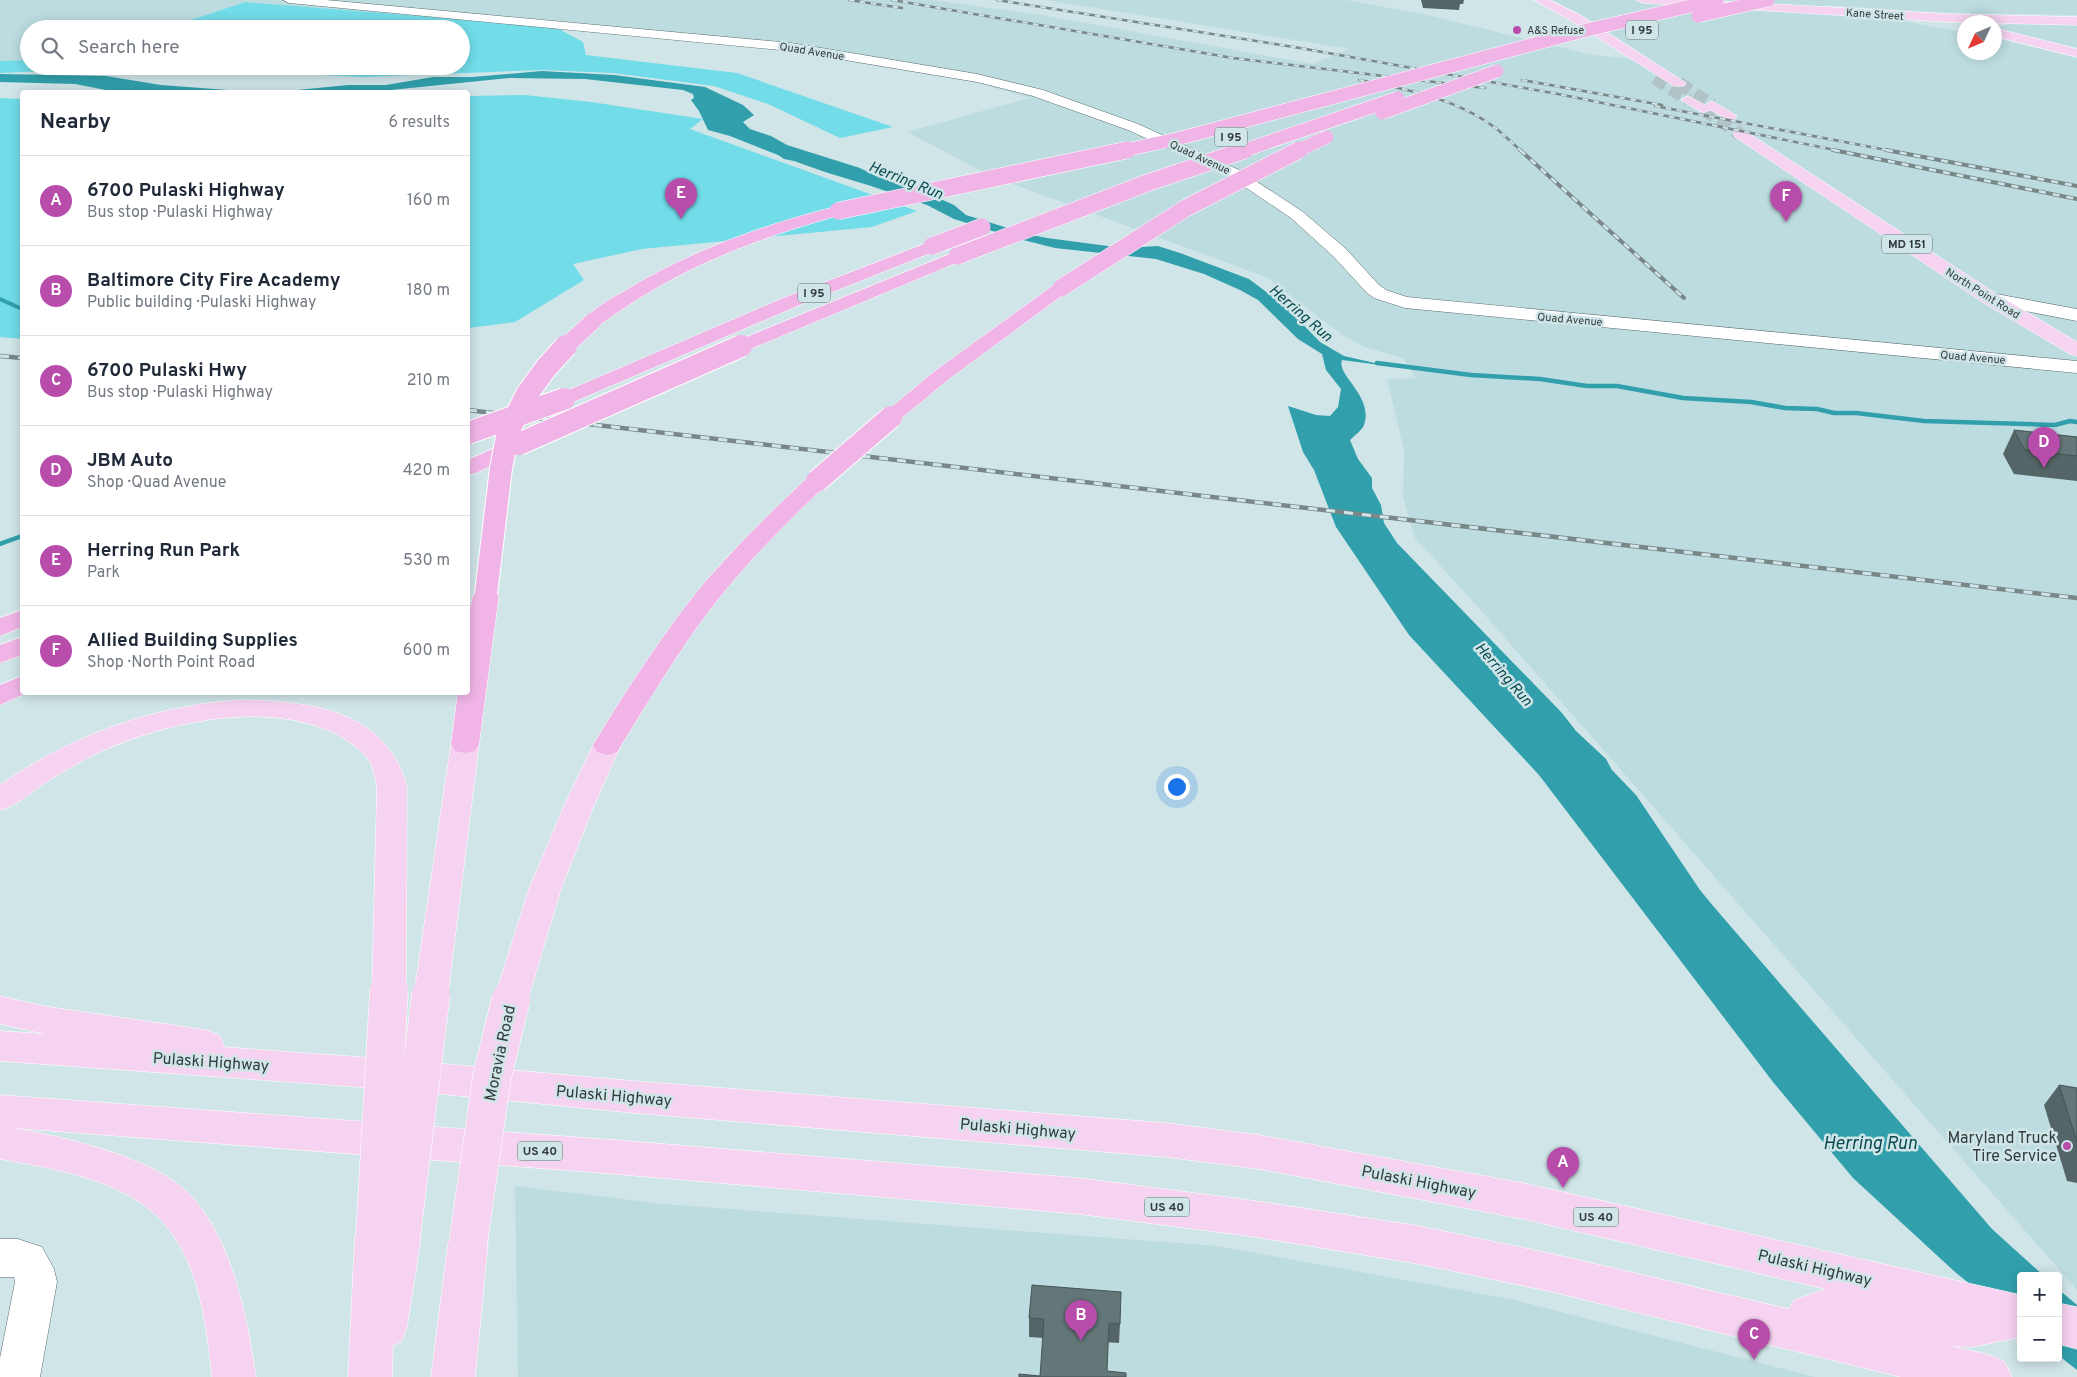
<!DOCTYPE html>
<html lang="en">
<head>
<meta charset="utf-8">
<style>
	:root { --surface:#fff; --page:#f2f2f3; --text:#1f2937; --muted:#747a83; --line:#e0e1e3; --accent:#b84cab }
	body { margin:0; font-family:Overpass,sans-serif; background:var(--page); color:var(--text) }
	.controls { position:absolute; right:15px; bottom:15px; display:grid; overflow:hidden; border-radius:5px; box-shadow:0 2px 12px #0003 }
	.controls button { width:45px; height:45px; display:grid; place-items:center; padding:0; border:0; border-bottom:1px solid var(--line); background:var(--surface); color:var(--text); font:25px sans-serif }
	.compass { position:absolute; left:1957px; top:15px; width:45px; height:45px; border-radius:50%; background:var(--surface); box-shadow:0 2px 12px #0003; rotate:226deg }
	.you { position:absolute; left:1176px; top:786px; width:18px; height:18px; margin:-12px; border:4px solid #fff; border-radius:50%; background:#1a73e8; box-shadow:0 0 0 8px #1a73e833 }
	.badge { display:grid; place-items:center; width:32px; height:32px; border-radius:50%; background:var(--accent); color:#fff; font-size:16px; font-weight:700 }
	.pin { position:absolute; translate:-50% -41px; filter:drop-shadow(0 1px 2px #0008) }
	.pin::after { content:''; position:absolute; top:26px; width:18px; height:15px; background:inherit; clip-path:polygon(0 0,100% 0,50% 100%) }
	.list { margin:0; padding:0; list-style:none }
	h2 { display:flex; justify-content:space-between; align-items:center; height:65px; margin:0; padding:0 20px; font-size:21px }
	h2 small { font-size:16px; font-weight:400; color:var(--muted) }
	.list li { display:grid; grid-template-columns:32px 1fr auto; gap:15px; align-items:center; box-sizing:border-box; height:90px; padding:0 20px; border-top:1px solid var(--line) }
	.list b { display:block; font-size:19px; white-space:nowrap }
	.list p { margin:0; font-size:16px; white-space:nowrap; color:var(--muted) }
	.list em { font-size:16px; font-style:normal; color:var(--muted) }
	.icon { flex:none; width:28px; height:28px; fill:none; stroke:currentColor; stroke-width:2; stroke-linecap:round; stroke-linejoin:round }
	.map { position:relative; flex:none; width:2077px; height:1377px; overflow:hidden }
	.search { position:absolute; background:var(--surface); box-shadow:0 2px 12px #0003; left:20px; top:20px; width:450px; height:55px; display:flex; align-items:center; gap:12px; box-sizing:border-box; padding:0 18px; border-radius:28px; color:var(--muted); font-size:19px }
	.panel { position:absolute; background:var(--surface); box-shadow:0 2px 12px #0003; left:20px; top:90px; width:450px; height:605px; border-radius:5px }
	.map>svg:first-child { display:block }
	.built { fill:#bddce0 }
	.green { fill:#72dce9 }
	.water { fill:#31a0ac }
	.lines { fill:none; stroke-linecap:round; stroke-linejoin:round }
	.stream-far1 { stroke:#31a0ac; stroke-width:4 }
	.stream { stroke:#31a0ac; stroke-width:4.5 }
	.major-tunnel { stroke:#b1c3c6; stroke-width:13; stroke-dasharray:13 6; stroke-linecap:butt }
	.minor-casing { stroke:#586b6d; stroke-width:1 }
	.major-casing { stroke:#fff; stroke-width:1 }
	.highway-casing { stroke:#fff; stroke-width:1 }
	.minor { fill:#fff; fill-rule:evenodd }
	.major { fill:#f6d3f0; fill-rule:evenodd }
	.highway { fill:#f0b5e6; fill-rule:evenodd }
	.rail-far2-casing { stroke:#798789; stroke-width:2.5 }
	.rail-far1-casing { stroke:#798789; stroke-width:4 }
	.rail-casing { stroke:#798789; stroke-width:4.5 }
	.rail-far2 { stroke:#d0e5e8; stroke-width:2; stroke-dasharray:5.5; stroke-linecap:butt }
	.rail-far1 { stroke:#d0e5e8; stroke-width:2.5; stroke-dasharray:7; stroke-linecap:butt }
	.rail { stroke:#d0e5e8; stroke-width:3; stroke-dasharray:9; stroke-linecap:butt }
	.major-bridge-casing { stroke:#fff; stroke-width:39; stroke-linecap:butt }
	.highway-bridge-far2-casing { stroke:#fff; stroke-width:14; stroke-linecap:butt }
	.highway-bridge-far1-casing { stroke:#fff; stroke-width:18; stroke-linecap:butt }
	.highway-bridge-casing { stroke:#fff; stroke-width:24; stroke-linecap:butt }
	.major-bridge { stroke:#f6d3f0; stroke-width:38 }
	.highway-bridge-far2 { stroke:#f0b5e6; stroke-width:13 }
	.highway-bridge-far1 { stroke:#f0b5e6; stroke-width:17 }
	.highway-bridge { stroke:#f0b5e6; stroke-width:22 }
	.wall { fill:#556567 }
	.building { fill:#637678; stroke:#455354 }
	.poi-dot { fill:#b84cab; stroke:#d0e5e8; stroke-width:2 }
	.labels { text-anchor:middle; stroke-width:5; stroke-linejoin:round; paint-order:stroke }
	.far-street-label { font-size:11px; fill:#333b3c; stroke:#d0e5e8 }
	.far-poi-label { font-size:11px; fill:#333b3c; stroke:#d0e5e8; text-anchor:start }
	.shield { fill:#d0e5e8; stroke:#626e70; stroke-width:1 }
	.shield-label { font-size:12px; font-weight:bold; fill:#333b3c }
	.water-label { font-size:15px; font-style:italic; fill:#0a4b52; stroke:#d0e5e8 }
	.near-street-label { font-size:16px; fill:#333b3c; stroke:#d0e5e8 }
	.near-poi-label { font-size:16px; fill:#333b3c; stroke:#d0e5e8; text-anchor:end }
	.near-water-label { font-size:18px; font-style:italic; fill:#0a4b52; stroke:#d0e5e8 }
</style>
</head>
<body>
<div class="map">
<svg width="2077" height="1377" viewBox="0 0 2077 1377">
	<rect width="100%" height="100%" fill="#d0e5e8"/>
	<g class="built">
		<polygon points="0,0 931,0 1042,15 1312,64 1350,49 1046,0 1346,0 1428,15 1588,54 1652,61 1584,16 1552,0 2077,0 2077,15 1947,13 1824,5 1826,12 1890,19 1964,32 1964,52 1994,52 1995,38 2077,58 2077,1290 1470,598 1415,538 1403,498 1404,450 1387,379 1416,378 1403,358 1364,347 1341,334 1266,277 991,176 907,132 1030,98 971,81 799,50 720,42 245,2 164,29 29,29 29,60 0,61"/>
		<polygon points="2009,24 2077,24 2077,48 2004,30 2001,27"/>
		<polygon points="515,1186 664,1204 1217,1246 1510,1299 1815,1377 518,1377"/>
	</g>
	<g class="green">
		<polygon points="245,2 555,27 583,42 586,55 737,73 893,127 840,138 768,104 714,86 613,73 543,70 364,77 148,67 0,73 0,61 29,60 29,66 461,66 461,29 164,29"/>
		<polygon points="525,95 591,102 703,119 690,129 917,211 872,227 642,249 573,264 584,280 515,322 468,328 468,96"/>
		<polygon points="0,98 22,99 22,339 0,337"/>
	</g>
	<g class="water">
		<path d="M 542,71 L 614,75 L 705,87 L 743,105 L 754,115 L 743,122 L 750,129 L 771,136 L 787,145 L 860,168 L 878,177 L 929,194 L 954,205 L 966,215 L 1027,234 L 1047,238 L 1123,248 L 1158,246 L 1180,253 L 1249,279 L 1285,306 L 1320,342 L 1344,356 L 1388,366 L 1342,360 C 1336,375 1374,396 1364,425 C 1362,430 1354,436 1350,440 L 1358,459 L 1372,478 L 1372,488 L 1381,505 L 1384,523 L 1397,543 L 1562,713 L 1576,731 L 1606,759 L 1612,770 L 1636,795 L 1700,890 L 1714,907 L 1992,1229 L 2044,1276 L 2021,1276 L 2021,1325 L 1955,1272 L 1853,1178 L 1773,1082 L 1539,775 L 1409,635 L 1336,527 L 1314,470 L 1303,452 L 1288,406 L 1316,415 L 1330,416 L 1338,407 L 1341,389 L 1326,370 L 1322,354 L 1298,339 L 1258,300 L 1240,290 L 1204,274 L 1156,259 L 1055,248 L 1015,238 L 954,219 L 927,205 L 871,186 L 825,172 L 794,161 L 784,159 L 778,155 L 730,136 L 708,130 L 699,111 L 691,100 L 694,98 L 693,94 L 683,90 L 585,79 L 509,78 L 371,92 L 116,92 L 75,84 L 0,82 L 0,74 L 106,76 L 161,85 L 241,91 L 287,91 L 348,85 L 386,85 L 433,77 L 472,77 Z"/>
		<polygon points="2058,1289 2077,1305 2077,1370 2058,1355"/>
	</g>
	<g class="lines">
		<polyline class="stream-far1" points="0,299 22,309"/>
		<g class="stream">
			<polyline points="1377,363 1471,375 1540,379 1587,386 1617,386 1683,398 1751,402 1785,408 1817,409 1834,413 1856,413 1924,421 2055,425 2070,421 2077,422"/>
			<polyline points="0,544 22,536"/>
		</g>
		<g class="major-tunnel">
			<polyline points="1655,78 1688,100"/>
			<polyline points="1679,83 1712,105"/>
			<polyline points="1703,109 1740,134"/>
		</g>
		<g class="minor-casing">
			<g id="minor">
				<polygon points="283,0 326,0 791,43 977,74 1043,90 1138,124 1239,170 1303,212 1346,249 1379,285 1386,290 1407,297 2077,361 2077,373 1405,308 1374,298 1367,293 1334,257 1291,218 1229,176 1128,130 1033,96 977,82 791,51 289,3"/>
				<polygon points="1991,293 2077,309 2077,321 1984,303 1982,299 1984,295"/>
				<polygon points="0,1239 18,1239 42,1247 54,1269 57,1282 40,1377 0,1377 0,1358 15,1282 14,1277 0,1277"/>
			</g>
		</g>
		<g class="major-casing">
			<g id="major">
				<polygon points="1534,0 1549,0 1578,14 1686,83 1684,86 1674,86 1570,20"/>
				<polygon points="1637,0 1702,0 1949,14 2077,17 2077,25 1949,22 1643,3"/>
				<polygon points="1994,28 2077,49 2077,57 1994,36"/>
				<polygon points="1688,96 1705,105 1712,101 1737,116 1735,119 1730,120 1710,110 1703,113 1681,100"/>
				<polygon points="1740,130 1745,131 1998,295 2077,342 2077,356 2070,354 1984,303 1735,137 1733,134 1735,131"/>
				<path d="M 240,700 C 308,701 387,709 407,787 L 406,990 L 401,1000 L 389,1004 L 377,1000 L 372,990 L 377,787 C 375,779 374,769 370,762 C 362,749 347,740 334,733 C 265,700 165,722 98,753 C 80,762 62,772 45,783 C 30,793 17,806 0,810 L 0,785 C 72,735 152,706 240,700 Z"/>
				<polygon points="465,735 475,737 479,744 448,994 443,1004 431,1008 419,1004 414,994 451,744 455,737"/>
				<polygon points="607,735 617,738 621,745 593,808 561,889 528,999 523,1009 511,1013 499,1009 494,999 529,889 563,808 593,745 597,738"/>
				<path d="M 0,996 L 43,1006 L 206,1030 L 219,1035 L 224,1045 L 223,1047 L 400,1060 L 634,1081 L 1166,1123 L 1259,1135 L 1523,1183 L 2021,1295 L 2021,1337 L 1972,1347 L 1950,1346 L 1990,1355 L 2005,1362 L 2012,1377 L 1901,1377 L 1553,1292 L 1419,1264 L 1256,1237 L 1079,1214 L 615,1174 L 14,1128 C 63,1137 138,1154 178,1184 C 230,1225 247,1315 256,1377 L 212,1377 C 206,1320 198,1249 150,1210 C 110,1177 49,1168 0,1159 L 0,1095 L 615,1140 L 1079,1178 L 1256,1201 L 1419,1226 L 1553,1254 L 1789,1309 L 1794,1300 L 1826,1289 L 1523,1219 L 1259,1169 L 1166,1157 L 634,1113 L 400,1090 L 0,1061 L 0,1031 L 45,1034 L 0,1024 Z"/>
				<polygon points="375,1216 390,1223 401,1218 415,1224 421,1237 407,1327 401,1342 393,1345 392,1377 348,1377 355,1235 361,1222"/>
				<polygon points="468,1224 482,1230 488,1243 475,1377 431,1377 448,1243 454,1230"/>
				<polygon points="2058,1303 2077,1307 2077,1349 2058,1344"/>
			</g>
		</g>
		<g class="highway-casing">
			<g id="highway">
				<path d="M 838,206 L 844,208 L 846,211 L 844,214 C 754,239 675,269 600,325 L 593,327 L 586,325 L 584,321 C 592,309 610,299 623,292 C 689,251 763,225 838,206 Z"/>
				<polygon points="932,241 938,242 941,246 938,250 795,307 571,403 564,405 557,403 554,399 557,395 781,299"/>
				<polygon points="957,251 963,252 966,256 963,260 748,350 741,352 734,350 731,346 734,342"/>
				<polygon points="1061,283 1067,284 1070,288 1067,292 949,379 898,421 891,423 884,421 880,417 884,413 935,371 1055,284"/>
				<polygon points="519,437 527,439 530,444 527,449 476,473 468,475 468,460"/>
				<path d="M 817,474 L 825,476 L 828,481 L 825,486 C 784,525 743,566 709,611 C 675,656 647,704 617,752 L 607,755 L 597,752 L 593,745 C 627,689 663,633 705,582 C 737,545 773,510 809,476 Z"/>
				<path d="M 486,586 L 495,589 L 499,594 L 479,744 L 475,751 L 465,753 L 455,751 L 451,744 L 458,692 L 468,692 C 468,668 463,608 477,589 Z"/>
				<polygon points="22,610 22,627 0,636 0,618"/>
				<polygon points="22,637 22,655 0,663 0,645"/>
				<polygon points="22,676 22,692 29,692 0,705 0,685"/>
			</g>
		</g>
		<use href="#minor" class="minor"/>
		<use href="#major" class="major"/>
		<use href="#highway" class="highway"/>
		<g class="rail-far2-casing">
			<g id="rail-far2">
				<polyline points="849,0 902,8"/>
				<polyline points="892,0 1233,58 1485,88"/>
				<polyline points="997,0 1300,48 1558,94 1840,151"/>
				<path d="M 1359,80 C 1407,89 1459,99 1498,130 C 1506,137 1514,144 1521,151"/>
				<polyline points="1522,80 1662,105"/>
				<polyline points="1655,106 1892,151"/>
			</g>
		</g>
		<g class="rail-far1-casing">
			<g id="rail-far1">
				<polyline points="1520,150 1684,298"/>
				<polyline points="1833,150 2077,199"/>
				<polyline points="1886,150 2077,186"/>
			</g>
		</g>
		<g class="rail-casing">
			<g id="rail">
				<polyline points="0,356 22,358"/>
				<polyline points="468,410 2077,598"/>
			</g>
		</g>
		<use href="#rail-far2" class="rail-far2"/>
		<use href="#rail-far1" class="rail-far1"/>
		<use href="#rail" class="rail"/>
		<g class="major-bridge-casing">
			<g id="major-bridge">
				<polyline points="375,1235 389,990"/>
				<polyline points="401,1237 431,994"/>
				<polyline points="468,1243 492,1077 511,999"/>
			</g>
		</g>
		<g class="highway-bridge-far2-casing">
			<g id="highway-bridge-far2">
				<polyline points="1698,16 1768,0"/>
				<polyline points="1382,113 1497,71"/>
				<polyline points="1121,151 1177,139 1587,30 1717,0"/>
				<polyline points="1242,151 1398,98"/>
				<polyline points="1297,151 1327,137"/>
			</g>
		</g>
		<g class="highway-bridge-far1-casing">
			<g id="highway-bridge-far1">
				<polyline points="838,211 1127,150"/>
				<polyline points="932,246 982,227"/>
				<polyline points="957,256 1147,183 1245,150"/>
				<polyline points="1061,288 1186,208 1299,150"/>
				<polyline points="565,347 593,321"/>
				<polyline points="738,347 741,346"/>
			</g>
		</g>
		<g class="highway-bridge-casing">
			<g id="highway-bridge">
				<polyline points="468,433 564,399"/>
				<polyline points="519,444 741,346"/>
				<polyline points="817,481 891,417"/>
				<polyline points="486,594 501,468 508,432 527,394 546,368 566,346"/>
			</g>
		</g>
		<use href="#major-bridge" class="major-bridge"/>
		<use href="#highway-bridge-far2" class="highway-bridge-far2"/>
		<use href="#highway-bridge-far1" class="highway-bridge-far1"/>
		<use href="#highway-bridge" class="highway-bridge"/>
	</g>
	<g class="wall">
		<polygon points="1421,0 1464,0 1463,4 1460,4 1459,10 1423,8"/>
		<polygon points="2014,430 2077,437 2077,481 2014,474 2003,454"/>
		<polygon points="2059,1085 2077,1088 2077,1183 2067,1181 2044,1105"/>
		<polygon points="1029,1318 1120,1324 1119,1343 1029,1337"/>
	</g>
	<g class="building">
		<polygon points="2014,430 2077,437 2077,456 2025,450"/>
		<polygon points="2059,1085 2077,1088 2077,1142"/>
		<polygon points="1032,1285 1121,1292 1120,1324 1109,1323 1107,1371 1126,1373 1126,1377 1019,1377 1019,1374 1040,1376 1044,1319 1029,1318"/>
	</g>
	<g class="poi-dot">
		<circle cx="1517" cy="30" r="5"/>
		<circle cx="2067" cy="1146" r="5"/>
	</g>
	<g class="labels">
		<g class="far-street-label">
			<text transform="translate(1875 14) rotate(4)" y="4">Kane Street</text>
			<text transform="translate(812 51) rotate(9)" y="4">Quad Avenue</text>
			<text transform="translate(1200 157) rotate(25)" y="4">Quad Avenue</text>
			<text transform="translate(1983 293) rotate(32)" y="4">North Point Road</text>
			<text transform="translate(1570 319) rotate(5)" y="4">Quad Avenue</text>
			<text transform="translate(1973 357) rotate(5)" y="4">Quad Avenue</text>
		</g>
		<g class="far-poi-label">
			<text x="1527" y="34">A&amp;S Refuse</text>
		</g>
		<g class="shield">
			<rect x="1626" y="20.5" width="32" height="19" rx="4"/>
			<rect x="1215" y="127.5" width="32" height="19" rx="4"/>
			<rect x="1882" y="234.5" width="50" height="19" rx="4"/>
			<rect x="798" y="283.5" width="32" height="19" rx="4"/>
			<rect x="517.5" y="1141.5" width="45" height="19" rx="4"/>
			<rect x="1144.5" y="1197.5" width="45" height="19" rx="4"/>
			<rect x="1573.5" y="1207.5" width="45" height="19" rx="4"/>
		</g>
		<g class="shield-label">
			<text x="1642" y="34">I 95</text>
			<text x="1231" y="141">I 95</text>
			<text x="1907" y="248">MD 151</text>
			<text x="814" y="297">I 95</text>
			<text x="540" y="1155">US 40</text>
			<text x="1167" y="1211">US 40</text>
			<text x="1596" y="1221">US 40</text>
		</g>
		<g class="water-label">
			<text transform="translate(906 180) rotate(22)" y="5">Herring Run</text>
			<text transform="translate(1301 313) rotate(41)" y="5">Herring Run</text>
			<text transform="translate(1504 674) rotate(49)" y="5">Herring Run</text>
		</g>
		<g class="near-street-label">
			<text transform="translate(499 1053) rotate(-78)" y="6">Moravia Road</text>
			<text transform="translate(211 1061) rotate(4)" y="6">Pulaski Highway</text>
			<text transform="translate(614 1095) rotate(5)" y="6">Pulaski Highway</text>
			<text transform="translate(1018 1128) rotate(5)" y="6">Pulaski Highway</text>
			<text transform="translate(1419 1181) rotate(11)" y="6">Pulaski Highway</text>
			<text transform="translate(1815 1267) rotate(13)" y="6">Pulaski Highway</text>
		</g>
		<g class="near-poi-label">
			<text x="2057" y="1143">Maryland Truck<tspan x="2057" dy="18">Tire Service</tspan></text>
		</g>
		<g class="near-water-label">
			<text x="1870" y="1149">Herring Run</text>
		</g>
	</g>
</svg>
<div class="controls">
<button>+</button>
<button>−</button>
</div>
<svg class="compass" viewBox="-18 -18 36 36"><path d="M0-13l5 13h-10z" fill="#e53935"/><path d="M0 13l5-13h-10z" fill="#747a83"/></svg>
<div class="you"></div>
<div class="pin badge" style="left:1563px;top:1188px">A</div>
<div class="pin badge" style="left:1081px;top:1341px">B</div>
<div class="pin badge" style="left:1754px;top:1360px">C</div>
<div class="pin badge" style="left:2044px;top:468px">D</div>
<div class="pin badge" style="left:681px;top:219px">E</div>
<div class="pin badge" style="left:1786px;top:222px">F</div>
<div class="search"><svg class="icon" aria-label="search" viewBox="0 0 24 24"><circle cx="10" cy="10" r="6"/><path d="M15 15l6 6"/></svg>Search here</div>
<section class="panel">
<h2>Nearby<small>6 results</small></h2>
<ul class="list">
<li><span class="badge">A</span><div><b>6700 Pulaski Highway</b><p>Bus stop · Pulaski Highway</p></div><em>160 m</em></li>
<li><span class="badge">B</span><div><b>Baltimore City Fire Academy</b><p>Public building · Pulaski Highway</p></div><em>180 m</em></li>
<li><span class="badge">C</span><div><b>6700 Pulaski Hwy</b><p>Bus stop · Pulaski Highway</p></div><em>210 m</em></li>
<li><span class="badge">D</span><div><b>JBM Auto</b><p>Shop · Quad Avenue</p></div><em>420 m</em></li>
<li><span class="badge">E</span><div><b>Herring Run Park</b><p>Park</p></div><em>530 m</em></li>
<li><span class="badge">F</span><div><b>Allied Building Supplies</b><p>Shop · North Point Road</p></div><em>600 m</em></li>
</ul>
</section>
</div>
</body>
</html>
